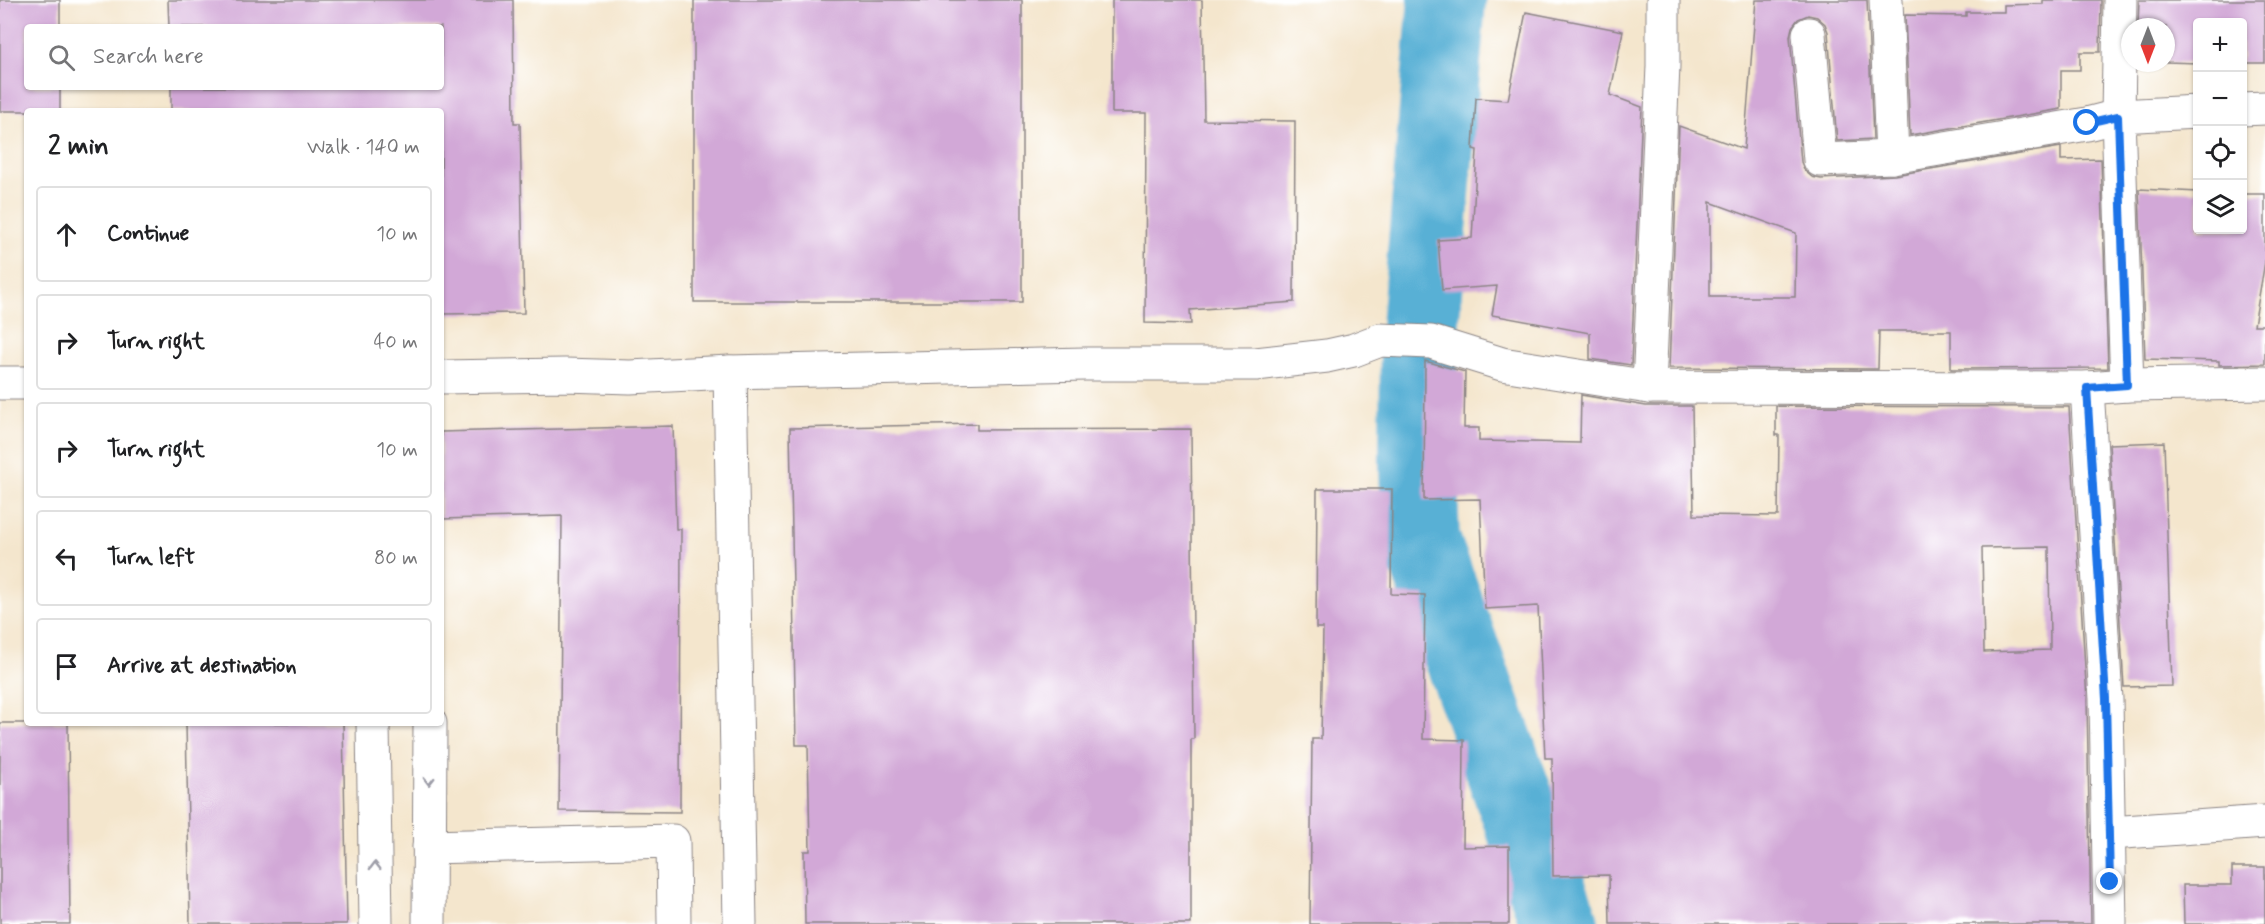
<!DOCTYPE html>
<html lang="en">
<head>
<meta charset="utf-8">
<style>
	:root { --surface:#fff; --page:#f6f6f6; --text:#202124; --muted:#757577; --line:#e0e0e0 }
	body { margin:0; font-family:Mynerve,sans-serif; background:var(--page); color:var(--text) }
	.controls { position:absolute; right:18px; top:18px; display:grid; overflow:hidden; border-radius:6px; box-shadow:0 2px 4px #0004 }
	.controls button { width:54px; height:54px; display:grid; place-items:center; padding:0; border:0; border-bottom:2px solid var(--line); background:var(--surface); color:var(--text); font:30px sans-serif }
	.compass { position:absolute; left:2121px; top:18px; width:54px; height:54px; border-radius:50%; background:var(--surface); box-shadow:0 2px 4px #0004; rotate:180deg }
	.stop { position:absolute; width:18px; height:18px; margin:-14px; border:4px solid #1a73e8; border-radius:50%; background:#fff }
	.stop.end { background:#1a73e8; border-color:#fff; box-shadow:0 2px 6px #0008 }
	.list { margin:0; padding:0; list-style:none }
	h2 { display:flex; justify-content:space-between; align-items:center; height:78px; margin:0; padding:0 24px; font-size:26px }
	h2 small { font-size:20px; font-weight:400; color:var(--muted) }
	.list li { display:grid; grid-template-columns:39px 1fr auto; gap:18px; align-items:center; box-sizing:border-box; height:96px; margin:0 12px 12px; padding:0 12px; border:2px solid var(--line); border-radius:6px }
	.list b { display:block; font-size:22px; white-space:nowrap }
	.list em { font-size:20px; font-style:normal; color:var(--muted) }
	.icon { flex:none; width:33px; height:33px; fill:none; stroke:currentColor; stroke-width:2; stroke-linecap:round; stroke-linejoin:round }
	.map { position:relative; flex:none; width:2265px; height:924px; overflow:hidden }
	.search { position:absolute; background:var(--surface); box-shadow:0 2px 4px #0004; left:24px; top:24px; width:420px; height:66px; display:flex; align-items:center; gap:15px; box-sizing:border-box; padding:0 21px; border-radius:6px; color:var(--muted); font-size:22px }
	.panel { position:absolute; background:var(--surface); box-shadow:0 2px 4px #0004; left:24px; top:108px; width:420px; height:618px; border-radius:6px }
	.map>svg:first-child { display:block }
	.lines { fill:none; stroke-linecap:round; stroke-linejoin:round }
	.river { stroke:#58b0d5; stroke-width:78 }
	.building { fill:#d2a8d7; fill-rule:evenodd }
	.minor-casing { stroke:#8b8484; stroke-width:35 }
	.minor { stroke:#fff; stroke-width:33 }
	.oneway { stroke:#9c9ca7 }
	.route { stroke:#1a73e8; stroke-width:8 }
</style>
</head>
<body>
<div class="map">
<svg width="2265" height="924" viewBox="0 0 2265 924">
	<rect width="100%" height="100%" fill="#fff"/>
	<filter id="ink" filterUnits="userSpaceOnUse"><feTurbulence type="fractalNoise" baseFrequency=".0167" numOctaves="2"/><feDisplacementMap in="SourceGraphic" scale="12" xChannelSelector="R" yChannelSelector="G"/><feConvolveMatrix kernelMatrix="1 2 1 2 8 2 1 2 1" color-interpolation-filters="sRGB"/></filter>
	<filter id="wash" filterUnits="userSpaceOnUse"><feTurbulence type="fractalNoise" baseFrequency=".008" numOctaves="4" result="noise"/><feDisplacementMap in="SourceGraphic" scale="24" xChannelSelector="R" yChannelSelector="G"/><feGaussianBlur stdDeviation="1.35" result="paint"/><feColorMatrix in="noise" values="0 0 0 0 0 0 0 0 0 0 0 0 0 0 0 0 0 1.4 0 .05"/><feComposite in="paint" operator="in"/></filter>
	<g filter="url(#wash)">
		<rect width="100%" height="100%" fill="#f4e6cd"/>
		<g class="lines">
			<polyline class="river" points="1447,0 1419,340 1418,468 1421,540 1560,924"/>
		</g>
		<g id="blocks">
			<g class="building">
				<polygon points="0,0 60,0 60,27 27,27 27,87 60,87 60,111 0,111"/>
				<polygon points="168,0 513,0 514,123 520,123 524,313 441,314 441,111 171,111 171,87 441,87 441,27 169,27"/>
				<rect x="694" y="0" width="328" height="302"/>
				<polygon points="1112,0 1202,0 1204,120 1295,121 1294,302 1190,310 1191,324 1145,323 1146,113 1112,113"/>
				<path d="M 1756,0 L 1867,0 L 1873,139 L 1837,141 L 1828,32 L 1825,24 L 1817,17 L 1808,15 L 1798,19 L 1792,27 L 1790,36 L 1801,162 L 1805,171 L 1812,177 L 1821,179 L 1895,175 L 2061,147 L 2061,160 L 2101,159 L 2108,368 L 1951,369 L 1951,331 L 1879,331 L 1878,369 L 1669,368 L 1679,126 L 1744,149 ZM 1710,202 L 1796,233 L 1795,297 L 1710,297 Z"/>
				<polygon points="2043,0 2101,0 2100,52 2080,52 2080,70 2061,70 2061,109 1910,135 1905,15 1966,16 1966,12 2004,12 2004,5 2043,4"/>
				<polygon points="2139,0 2265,0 2265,63 2242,63 2242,22 2198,22 2198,63 2166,62 2166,27 2138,27"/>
				<polygon points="1526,12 1623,31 1610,95 1642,107 1631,365 1590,359 1590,333 1492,315 1497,286 1442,290 1438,240 1472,238 1477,150 1473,149 1476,98 1508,100"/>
				<polygon points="2139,189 2198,192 2198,230 2242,230 2242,194 2265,194 2265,262 2254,325 2265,325 2265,364 2219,365 2219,361 2145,359"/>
				<path d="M 1425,361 L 1465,372 L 1464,428 L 1479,428 L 1479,441 L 1580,443 L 1581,395 L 1646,406 L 1692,406 L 1694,515 L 1778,516 L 1779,435 L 1776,435 L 1776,406 L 2069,407 L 2087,700 L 2091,924 L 1610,924 L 1609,875 L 1553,876 L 1552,758 L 1545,758 L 1538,606 L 1485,609 L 1480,499 L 1424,500 ZM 2049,547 L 2050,650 L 1984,652 L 1982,548 Z"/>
				<polygon points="977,424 977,430 1191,429 1194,739 1191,739 1191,924 805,924 804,851 810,851 808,745 796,745 790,428"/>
				<polygon points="673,426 676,529 681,529 680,812 559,811 562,516 441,519 441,432"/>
				<polygon points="2164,442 2172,686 2124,687 2109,444"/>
				<polygon points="1317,489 1392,489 1391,594 1425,595 1423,739 1464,740 1463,847 1509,846 1509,924 1310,924 1312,739 1321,739 1323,628 1316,628"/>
				<polygon points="0,723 68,723 70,924 0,924"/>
				<polygon points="186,723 343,723 347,924 190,924"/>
				<polygon points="2232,867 2265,867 2265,924 2184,924 2183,885 2232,885"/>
			</g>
		</g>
	</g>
	<g filter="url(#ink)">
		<use href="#blocks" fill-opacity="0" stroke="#8b8484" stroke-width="1.5"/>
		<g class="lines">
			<g class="minor-casing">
				<g id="minor">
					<polyline points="1886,0 1892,157"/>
					<polyline points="2120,0 2118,116 2127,385"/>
					<polyline points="1809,34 1820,160 1892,157 2087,124 2118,116 2198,112"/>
					<polyline points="2242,109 2265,108"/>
					<polyline points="730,372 740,924"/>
					<polyline points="441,377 565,375 630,377 730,372 1085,364 1256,364 1327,356 1354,350 1380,340 1431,342 1502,364 1649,387 2087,388 2127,385 2265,383"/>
					<polyline points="0,383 27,383"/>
					<polyline points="1649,387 1663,66 1663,0"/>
					<polyline points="2087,388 2106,699 2110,924"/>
					<polyline points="373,723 376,924"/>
					<polyline points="2110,833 2265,822"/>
					<polyline points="429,847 673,841 674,924"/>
					<polyline points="429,924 430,723"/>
				</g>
			</g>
			<use href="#minor" class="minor"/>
		</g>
		<defs><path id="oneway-chevron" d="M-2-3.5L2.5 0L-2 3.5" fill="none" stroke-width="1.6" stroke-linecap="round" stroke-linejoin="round" transform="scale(1.5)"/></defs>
		<g class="oneway">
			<use href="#oneway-chevron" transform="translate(429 781) rotate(91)"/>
			<use href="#oneway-chevron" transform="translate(375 866) rotate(-91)"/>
		</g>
	</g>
	<g class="lines" filter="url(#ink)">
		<polyline class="route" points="2087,123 2118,116 2127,385 2087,388 2106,699 2110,882"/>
	</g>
</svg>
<div class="controls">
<button>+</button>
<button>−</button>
<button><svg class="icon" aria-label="locate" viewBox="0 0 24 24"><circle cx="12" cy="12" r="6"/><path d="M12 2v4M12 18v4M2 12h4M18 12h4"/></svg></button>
<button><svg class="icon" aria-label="layers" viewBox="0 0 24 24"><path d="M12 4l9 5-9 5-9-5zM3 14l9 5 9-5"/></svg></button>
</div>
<svg class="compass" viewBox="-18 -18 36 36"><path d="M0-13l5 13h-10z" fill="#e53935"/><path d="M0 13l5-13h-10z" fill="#757577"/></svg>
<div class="stop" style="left:2087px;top:123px"></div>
<div class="stop end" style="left:2110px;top:882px"></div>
<div class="search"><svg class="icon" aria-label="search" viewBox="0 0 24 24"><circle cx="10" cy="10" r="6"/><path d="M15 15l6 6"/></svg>Search here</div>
<section class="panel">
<h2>2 min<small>Walk · 140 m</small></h2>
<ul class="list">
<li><svg class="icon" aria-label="ahead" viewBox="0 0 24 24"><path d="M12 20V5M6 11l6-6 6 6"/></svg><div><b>Continue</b></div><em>10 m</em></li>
<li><svg class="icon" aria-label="right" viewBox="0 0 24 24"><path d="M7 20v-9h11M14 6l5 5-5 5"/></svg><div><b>Turn right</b></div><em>40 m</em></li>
<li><svg class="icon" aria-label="right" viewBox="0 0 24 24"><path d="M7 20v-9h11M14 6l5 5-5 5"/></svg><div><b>Turn right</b></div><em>10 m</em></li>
<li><svg class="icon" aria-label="left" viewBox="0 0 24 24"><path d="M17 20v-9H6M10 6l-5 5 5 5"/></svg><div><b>Turn left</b></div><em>80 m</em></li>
<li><svg class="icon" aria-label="arrive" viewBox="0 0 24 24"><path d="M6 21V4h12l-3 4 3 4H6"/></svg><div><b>Arrive at destination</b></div></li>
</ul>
</section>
</div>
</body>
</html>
